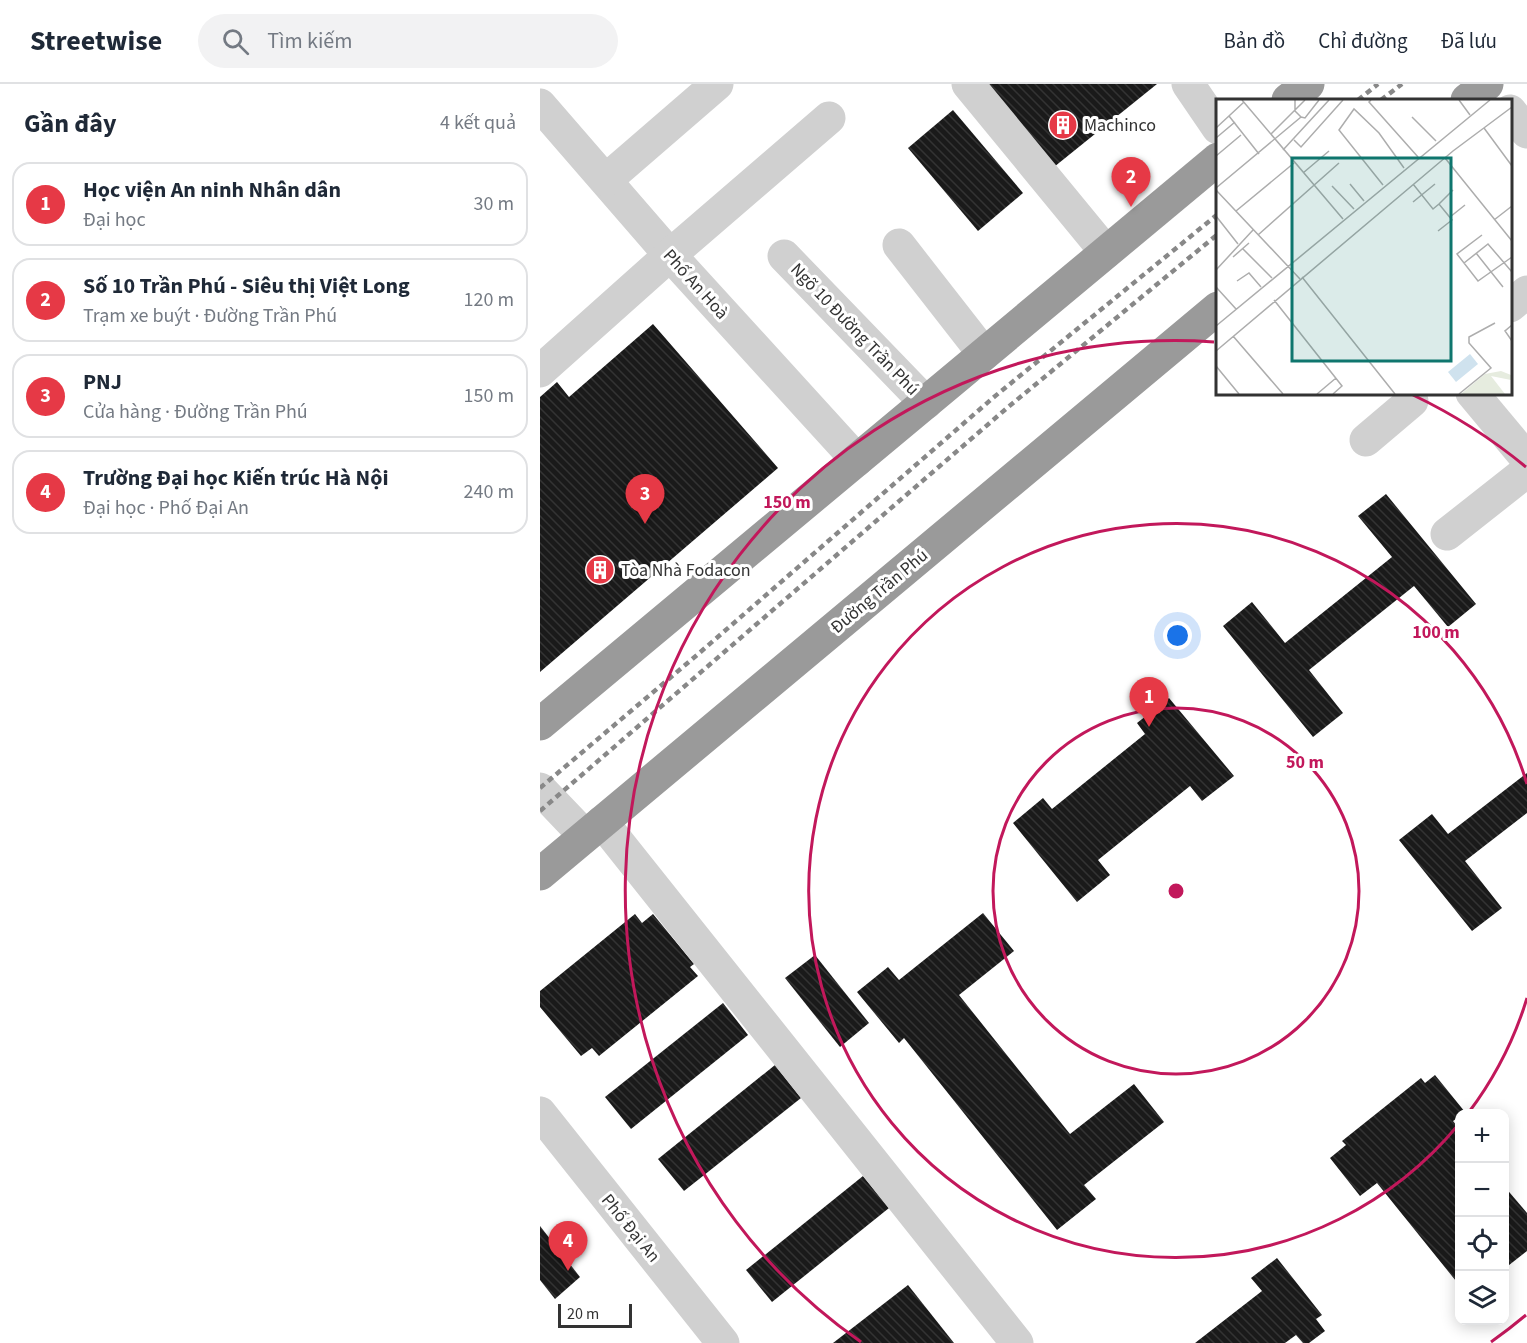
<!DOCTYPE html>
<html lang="vi">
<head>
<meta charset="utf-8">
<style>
	:root { --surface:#fff; --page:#f2f2f3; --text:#1f2937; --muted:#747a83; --line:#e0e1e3; --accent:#e63946 }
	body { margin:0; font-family:"Source Sans 3",sans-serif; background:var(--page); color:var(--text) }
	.controls { position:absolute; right:18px; bottom:18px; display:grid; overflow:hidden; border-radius:12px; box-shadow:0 3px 15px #0003 }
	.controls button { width:54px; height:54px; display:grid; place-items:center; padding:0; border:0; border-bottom:2px solid var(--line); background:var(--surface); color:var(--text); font:30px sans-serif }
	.scale { position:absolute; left:18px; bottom:15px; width:74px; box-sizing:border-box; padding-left:6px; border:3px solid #333; border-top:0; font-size:16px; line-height:21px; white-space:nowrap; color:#333; -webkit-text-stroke:4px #fff; paint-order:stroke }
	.you { position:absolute; left:638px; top:552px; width:21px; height:21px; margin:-15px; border:4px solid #fff; border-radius:50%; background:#1a73e8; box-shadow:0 0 0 9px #1a73e833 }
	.badge { display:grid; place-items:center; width:39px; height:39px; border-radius:50%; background:var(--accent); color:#fff; font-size:20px; font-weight:700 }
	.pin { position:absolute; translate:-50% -50px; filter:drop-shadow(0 2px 3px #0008) }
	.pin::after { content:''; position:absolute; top:32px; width:21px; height:18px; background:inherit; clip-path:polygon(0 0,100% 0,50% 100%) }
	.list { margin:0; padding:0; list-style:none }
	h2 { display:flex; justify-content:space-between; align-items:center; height:78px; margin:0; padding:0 24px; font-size:26px }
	h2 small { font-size:20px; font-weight:400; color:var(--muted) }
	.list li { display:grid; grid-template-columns:39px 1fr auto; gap:18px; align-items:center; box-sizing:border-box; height:84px; margin:0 12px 12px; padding:0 12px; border:2px solid var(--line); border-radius:18px }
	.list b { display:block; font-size:22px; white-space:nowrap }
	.list p { margin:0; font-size:20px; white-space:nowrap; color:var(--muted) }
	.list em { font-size:20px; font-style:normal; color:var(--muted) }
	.icon { flex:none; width:33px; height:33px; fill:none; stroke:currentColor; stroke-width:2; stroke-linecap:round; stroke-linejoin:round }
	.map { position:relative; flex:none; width:987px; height:1259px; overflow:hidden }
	header { display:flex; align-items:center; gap:36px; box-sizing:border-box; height:84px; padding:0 30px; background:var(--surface); border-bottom:2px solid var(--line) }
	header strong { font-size:28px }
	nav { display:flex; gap:33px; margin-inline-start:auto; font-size:21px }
	.search { width:420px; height:54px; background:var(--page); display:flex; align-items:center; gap:15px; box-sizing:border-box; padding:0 21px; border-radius:33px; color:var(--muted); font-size:22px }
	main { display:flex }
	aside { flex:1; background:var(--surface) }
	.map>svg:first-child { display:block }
	.building { fill:url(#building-back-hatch) }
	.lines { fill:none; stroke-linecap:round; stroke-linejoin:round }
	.minor { stroke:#d0d0d0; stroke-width:33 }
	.highway { stroke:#9a9a9a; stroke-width:33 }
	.rail { stroke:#888; stroke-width:4.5; stroke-dasharray:6 4.5; stroke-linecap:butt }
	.ring { fill:none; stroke:#c2185b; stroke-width:3 }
	.labels { text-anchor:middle; stroke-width:6; stroke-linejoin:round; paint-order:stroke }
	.poi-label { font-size:18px; fill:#333; stroke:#fff; text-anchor:start }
	.street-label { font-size:18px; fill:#333; stroke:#fff }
	.inset-road { fill:none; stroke:#adadad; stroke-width:1.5 }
	.view { fill:#0f766e; fill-opacity:0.15; stroke:#0f766e; stroke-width:3 }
	.inset-edge { fill:none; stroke:#333; stroke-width:3 }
	.centre { fill:#c2185b; stroke:#fff; stroke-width:3 }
	.ring-label { font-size:18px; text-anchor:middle; font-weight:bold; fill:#c2185b; stroke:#fff; stroke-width:6; stroke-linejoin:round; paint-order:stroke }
</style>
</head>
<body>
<header>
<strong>Streetwise</strong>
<div class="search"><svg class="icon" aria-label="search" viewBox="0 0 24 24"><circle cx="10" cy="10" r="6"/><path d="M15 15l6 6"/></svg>Tìm kiếm</div>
<nav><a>Bản đồ</a><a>Chỉ đường</a><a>Đã lưu</a></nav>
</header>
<main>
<aside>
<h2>Gần đây<small>4 kết quả</small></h2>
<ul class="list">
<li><span class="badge">1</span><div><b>Học viện An ninh Nhân dân</b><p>Đại học</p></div><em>30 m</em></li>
<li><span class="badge">2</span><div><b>Số 10 Trần Phú - Siêu thị Việt Long</b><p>Trạm xe buýt · Đường Trần Phú</p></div><em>120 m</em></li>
<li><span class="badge">3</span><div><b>PNJ</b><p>Cửa hàng · Đường Trần Phú</p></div><em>150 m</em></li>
<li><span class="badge">4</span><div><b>Trường Đại học Kiến trúc Hà Nội</b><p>Đại học · Phố Đại An</p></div><em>240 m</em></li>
</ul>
</aside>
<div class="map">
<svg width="987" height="1259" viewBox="0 0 987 1259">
	<defs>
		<pattern id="building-back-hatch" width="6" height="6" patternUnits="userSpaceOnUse" patternTransform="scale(1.5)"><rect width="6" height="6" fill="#1a1a1a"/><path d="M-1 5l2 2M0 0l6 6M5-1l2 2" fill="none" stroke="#333"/></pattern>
	</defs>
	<rect width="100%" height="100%" fill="#fff"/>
	<g class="building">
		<polygon points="447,0 617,0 514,83"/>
		<polygon points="413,26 483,109 438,147 368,64"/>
		<polygon points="113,240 238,384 0,588 0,313 17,298 29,313"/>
		<polygon points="846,410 936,520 908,543 874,502 769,586 803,629 773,653 683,542 712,518 745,559 852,473 818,432"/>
		<polygon points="629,614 694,692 662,717 650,702 558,776 570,791 537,818 473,739 503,714 512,725 605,650 597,639"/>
		<polygon points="987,689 987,729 925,777 962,824 932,847 859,756 892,730 908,750"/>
		<polygon points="443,829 474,867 419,911 530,1050 594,1000 624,1038 544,1101 556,1115 517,1146 364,954 359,959 317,908 348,883 359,896"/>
		<polygon points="95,830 102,839 113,830 154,880 150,883 158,892 59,972 52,964 41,972 0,923 0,907"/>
		<polygon points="275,871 329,939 300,963 245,894"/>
		<polygon points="183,919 208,951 91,1045 65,1013"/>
		<polygon points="235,981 261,1014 144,1107 118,1075"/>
		<polygon points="895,991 925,1028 920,1030 920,1032 913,1037 920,1046 920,1202 837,1099 820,1112 790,1074 806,1061 802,1057 881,994 885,999"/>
		<polygon points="323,1092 349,1124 232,1218 206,1186"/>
		<polygon points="964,1102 987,1129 987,1167 964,1185"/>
		<polygon points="0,1142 40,1193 15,1215 0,1196"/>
		<polygon points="737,1174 782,1231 776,1235 785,1247 769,1259 763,1259 756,1251 745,1259 655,1259 722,1207 711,1194"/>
		<polygon points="368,1201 414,1259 293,1259"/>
	</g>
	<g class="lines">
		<g class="minor">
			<polyline points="428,0 566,168"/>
			<polyline points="648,0 678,44"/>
			<polyline points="0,21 130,171 317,376"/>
			<polyline points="970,27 987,48"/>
			<polyline points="66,96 177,0"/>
			<polyline points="359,161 444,270"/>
			<polyline points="244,172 386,319"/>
			<polyline points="970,222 987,208"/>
			<polyline points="0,287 130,171 289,34"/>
			<polyline points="932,309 987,375"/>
			<polyline points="826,356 872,317"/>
			<polyline points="907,450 987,387"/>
			<polyline points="0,705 45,752"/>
			<polyline points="62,738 477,1259"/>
			<polyline points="0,1029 183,1259"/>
		</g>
		<g class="highway">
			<polyline points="748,16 768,0"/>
			<polyline points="927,16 947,0"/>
			<polyline points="0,640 678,75"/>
			<polyline points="0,790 678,224"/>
		</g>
		<g class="rail">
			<polyline points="818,16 838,0"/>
			<polyline points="841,16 862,0"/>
			<polyline points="0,704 157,571 454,313 678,130"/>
			<polyline points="0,727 467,324 678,150"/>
		</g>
	</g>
	<g class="ring">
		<circle cx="636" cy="807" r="183"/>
		<path d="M987 914A367 367 0 0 1 929 1028M919 1040A367 367 0 1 1 987 700"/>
		<path d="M986 1231A550 550 0 0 1 951 1258M321 1258A550 550 0 0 1 674 258M873 311A550 550 0 0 1 986 383"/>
	</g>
	<defs>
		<g id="building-disc" transform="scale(1.5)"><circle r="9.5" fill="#e63946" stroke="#fff"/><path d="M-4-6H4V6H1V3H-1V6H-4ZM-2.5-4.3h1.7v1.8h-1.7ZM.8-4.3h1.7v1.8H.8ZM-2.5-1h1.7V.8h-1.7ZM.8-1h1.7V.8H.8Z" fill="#fff"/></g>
	</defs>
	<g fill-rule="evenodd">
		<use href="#building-disc" x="523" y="41"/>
		<use href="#building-disc" x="60" y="486"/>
	</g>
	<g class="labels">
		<g class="poi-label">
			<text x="544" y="47">Machinco</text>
			<text x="81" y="492">Tòa Nhà Fodacon</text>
		</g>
		<g class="street-label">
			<text transform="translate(156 200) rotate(48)" y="6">Phố An Hoà</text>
			<text transform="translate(315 245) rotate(46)" y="6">Ngõ 10 Đường Trần Phú</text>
			<text transform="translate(339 507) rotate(-40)" y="6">Đường Trần Phú</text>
			<text transform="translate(91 1144) rotate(51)" y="6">Phố Đại An</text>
		</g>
	</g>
	<g transform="translate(676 15)">
		<rect width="296" height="296" fill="#fff"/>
		<path d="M 285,272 L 295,276 L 295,281 L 275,277 L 289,295 L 245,295 L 269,275 Z" fill="#e6ecdf"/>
		<path d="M 254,255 L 262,265 L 240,283 L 232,273 Z" fill="#cfe2ee"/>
		<path class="inset-road" d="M 26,1 L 127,120M 155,1 L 153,3 L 202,58M 243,1 L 254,16M 13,17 L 43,55M 85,18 L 89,19 L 103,1M 196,18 L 220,42M 0,29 L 28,3M 268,29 L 296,67M 55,35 L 89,1M 0,39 L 19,23M 78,41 L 85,48 L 127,1M 67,51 L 113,1M 0,57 L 25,36M 229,59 L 296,142M 87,74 L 113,52M 134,85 L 148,102M 197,85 L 217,110 L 223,105 L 236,121 L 222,132M 167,86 L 123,31 L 138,10 L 163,34 L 188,69M 116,87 L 138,110M 0,89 L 85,18 L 79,12 L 79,1M 0,91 L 84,180M 197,103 L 219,85M 223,105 L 237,91M 20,112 L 78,64M 0,117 L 22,145M 234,118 L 249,106M 278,121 L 296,107M 42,136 L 123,64M 266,136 L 241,155 L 262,182 L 296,158M 27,150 L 56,179M 260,154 L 287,188M 17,158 L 33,144M 248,164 L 272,145 L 296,173M 0,171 L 37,131M 86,178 L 179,295M 21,182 L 33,174 L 45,188M 0,188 L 20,210M 58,201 L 126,287 L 117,295M 296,226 L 289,232 L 296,242M 0,227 L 274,1M 17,237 L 67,295M 0,252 L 237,52 L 296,8M 0,267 L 23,295M 101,295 L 120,279M 243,295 L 275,269 L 253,244 L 253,238 L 279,224"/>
		<path class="view" d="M 76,59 L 235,59 L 235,262 L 76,262 Z"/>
		<rect width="296" height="296" class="inset-edge"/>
	</g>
	<circle cx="636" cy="807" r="9" class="centre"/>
	<g class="ring-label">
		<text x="247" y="424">150 m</text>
		<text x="896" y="554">100 m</text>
		<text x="765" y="684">50 m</text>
	</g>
</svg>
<div class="controls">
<button>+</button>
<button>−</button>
<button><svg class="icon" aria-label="locate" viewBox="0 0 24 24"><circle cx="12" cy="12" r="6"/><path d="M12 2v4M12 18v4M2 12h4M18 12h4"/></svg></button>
<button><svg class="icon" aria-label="layers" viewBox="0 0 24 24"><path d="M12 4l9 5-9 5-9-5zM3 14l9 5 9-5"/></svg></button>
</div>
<div class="scale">20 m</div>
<div class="you"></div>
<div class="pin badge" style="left:609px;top:643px">1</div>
<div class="pin badge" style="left:591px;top:123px">2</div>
<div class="pin badge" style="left:105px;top:440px">3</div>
<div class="pin badge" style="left:28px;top:1187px">4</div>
</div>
</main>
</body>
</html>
